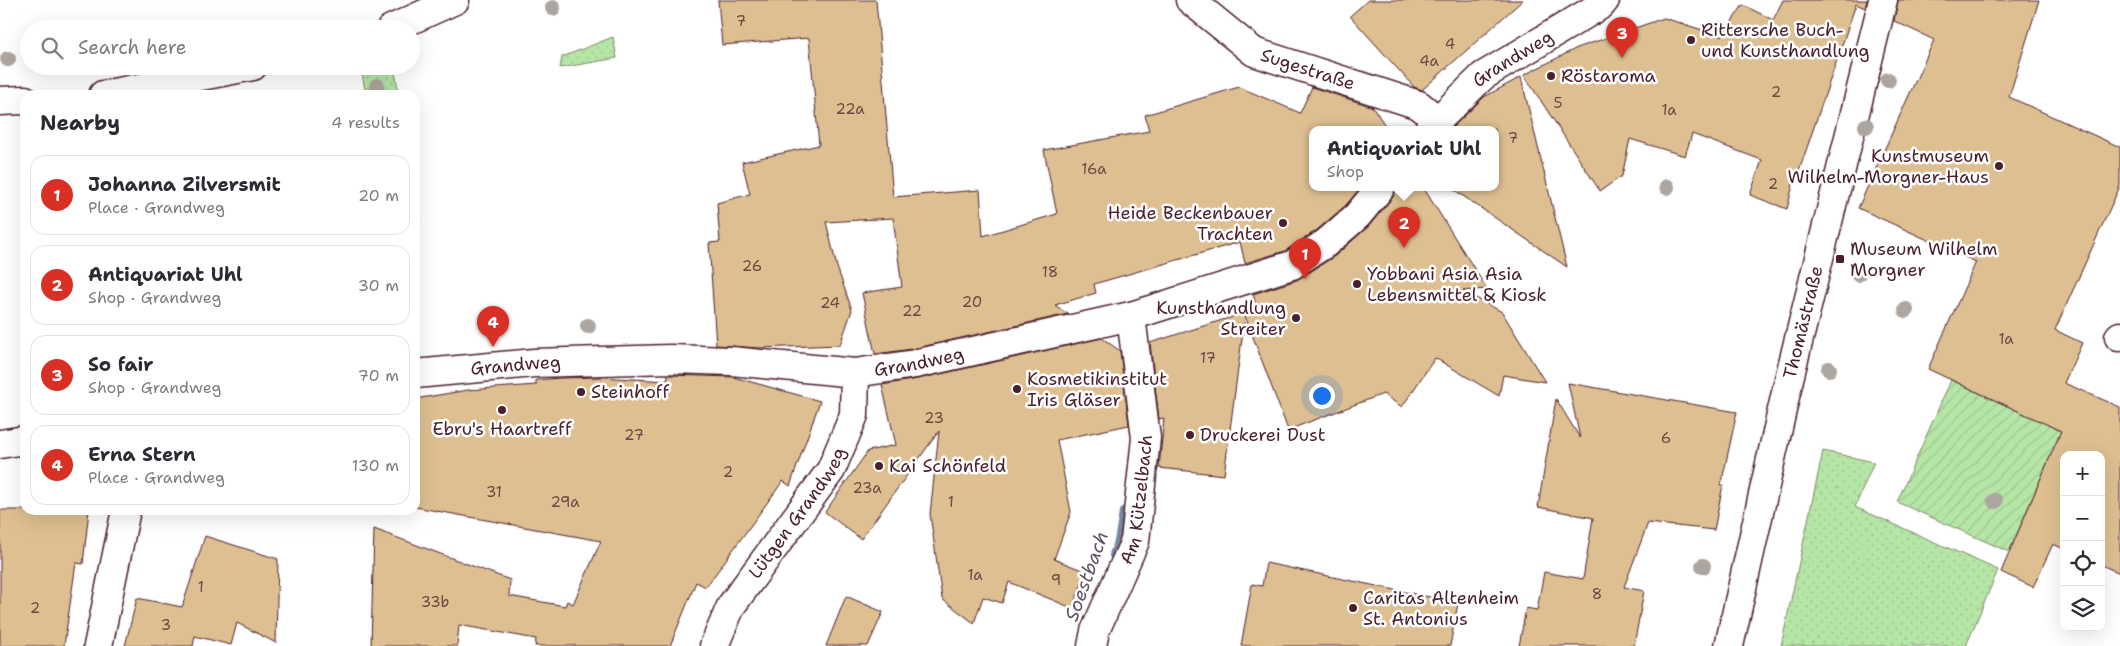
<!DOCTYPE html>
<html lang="en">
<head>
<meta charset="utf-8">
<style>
	:root { --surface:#fff; --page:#f2f2f3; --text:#2b2b33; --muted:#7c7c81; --line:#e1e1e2; --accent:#d93025 }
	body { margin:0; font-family:"Shantell Sans",sans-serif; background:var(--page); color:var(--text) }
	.controls { position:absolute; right:15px; bottom:15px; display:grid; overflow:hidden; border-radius:10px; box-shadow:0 5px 20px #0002 }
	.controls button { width:45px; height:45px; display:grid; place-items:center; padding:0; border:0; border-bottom:1px solid var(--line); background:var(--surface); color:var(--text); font:25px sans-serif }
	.you { position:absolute; left:1321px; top:395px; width:18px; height:18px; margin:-12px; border:4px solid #fff; border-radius:50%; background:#1a73e8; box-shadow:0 0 0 8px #1a73e833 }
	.badge { display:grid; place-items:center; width:32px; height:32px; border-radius:50%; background:var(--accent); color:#fff; font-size:16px; font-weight:700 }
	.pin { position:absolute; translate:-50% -41px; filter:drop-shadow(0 1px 2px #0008) }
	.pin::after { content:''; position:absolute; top:26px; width:18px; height:15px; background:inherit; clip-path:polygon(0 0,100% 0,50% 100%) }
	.popup { position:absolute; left:1309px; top:126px; width:190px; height:65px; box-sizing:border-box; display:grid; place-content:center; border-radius:10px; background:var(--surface); filter:drop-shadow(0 1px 4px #0005); font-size:16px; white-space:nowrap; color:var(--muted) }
	.popup b { font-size:19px; color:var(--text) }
	.popup::after { content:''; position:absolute; left:50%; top:100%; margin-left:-10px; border:10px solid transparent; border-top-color:var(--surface) }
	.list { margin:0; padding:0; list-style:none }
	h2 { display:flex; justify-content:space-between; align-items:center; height:65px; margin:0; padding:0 20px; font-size:21px }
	h2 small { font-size:16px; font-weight:400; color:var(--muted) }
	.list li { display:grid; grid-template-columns:32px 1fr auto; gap:15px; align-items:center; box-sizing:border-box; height:80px; margin:0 10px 10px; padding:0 10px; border:1px solid var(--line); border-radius:15px }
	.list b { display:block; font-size:19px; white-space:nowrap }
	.list p { margin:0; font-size:16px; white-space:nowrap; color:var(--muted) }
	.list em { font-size:16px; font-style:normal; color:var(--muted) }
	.icon { flex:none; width:28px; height:28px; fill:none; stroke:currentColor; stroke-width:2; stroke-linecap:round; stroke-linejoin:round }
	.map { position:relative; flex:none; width:2120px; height:646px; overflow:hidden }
	.search { position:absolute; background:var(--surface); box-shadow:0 5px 20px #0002; left:20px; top:20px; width:400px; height:55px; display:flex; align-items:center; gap:12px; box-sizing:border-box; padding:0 18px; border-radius:28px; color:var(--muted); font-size:19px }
	.panel { position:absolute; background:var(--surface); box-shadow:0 5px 20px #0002; left:20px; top:90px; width:400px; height:425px; border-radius:15px }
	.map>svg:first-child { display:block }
	.grass { fill:url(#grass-dots); stroke:#808268 }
	.garden { fill:url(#garden-furrows); stroke:#808268 }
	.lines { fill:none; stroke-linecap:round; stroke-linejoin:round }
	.stream { stroke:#7687a4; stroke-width:12 }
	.building { fill:#ddbf91; stroke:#4a1f2b }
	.minor-casing { stroke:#4a1f2b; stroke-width:31 }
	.minor { stroke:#fff; stroke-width:28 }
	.tree { fill:#ada59f }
	.poi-dot { fill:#4a1f2b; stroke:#fff; stroke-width:2 }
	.labels { text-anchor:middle; stroke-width:5; stroke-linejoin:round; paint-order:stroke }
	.number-label { font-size:15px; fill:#6f4744 }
	.poi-label { font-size:18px; fill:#4a1f2b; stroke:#fff; text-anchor:start }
	.street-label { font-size:18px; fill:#4a1f2b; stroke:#fff }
	.water-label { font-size:19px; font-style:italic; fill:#605367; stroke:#fff }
</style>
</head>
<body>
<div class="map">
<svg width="2120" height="646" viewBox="0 0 2120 646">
	<defs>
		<pattern id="grass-dots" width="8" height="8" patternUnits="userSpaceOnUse" patternTransform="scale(1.25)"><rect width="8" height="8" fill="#b5e6a6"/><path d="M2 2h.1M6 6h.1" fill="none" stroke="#9dc58f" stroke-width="1.8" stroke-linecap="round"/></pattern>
		<pattern id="garden-furrows" width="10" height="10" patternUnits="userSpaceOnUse" patternTransform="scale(1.25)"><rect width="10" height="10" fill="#b5e6a6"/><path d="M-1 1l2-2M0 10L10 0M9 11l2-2" fill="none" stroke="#9dc58f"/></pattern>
	</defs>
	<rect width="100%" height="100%" fill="#fff"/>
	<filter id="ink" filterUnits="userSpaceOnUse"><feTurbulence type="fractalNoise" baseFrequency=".02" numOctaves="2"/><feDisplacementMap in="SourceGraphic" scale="10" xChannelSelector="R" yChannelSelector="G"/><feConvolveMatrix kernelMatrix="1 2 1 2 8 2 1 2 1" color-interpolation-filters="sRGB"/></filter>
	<g filter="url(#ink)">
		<g class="grass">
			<polygon points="613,37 617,58 560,68 562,57"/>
			<polygon points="369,66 394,66 399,95 366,95 361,68"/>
			<polygon points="415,184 421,217 415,218"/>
			<polygon points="1823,451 1874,462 1855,507 1998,570 1966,646 1781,646"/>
		</g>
		<polygon class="garden" points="1951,380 2061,431 2009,552 1897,502"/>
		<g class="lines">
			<polyline class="stream" points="1115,555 1120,542 1125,512"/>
		</g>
		<g class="building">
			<polygon points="718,0 876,0 893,197 980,190 983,236 1057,214 1044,150 1149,131 1145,115 1239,87 1300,113 1312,87 1373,107 1384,124 1378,129 1313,129 1313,187 1361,187 1346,205 1317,230 1285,251 1245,263 1240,242 1094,284 1096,293 1055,305 1068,314 912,349 875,354 862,293 902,287 893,218 826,222 837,267 852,310 840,345 759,348 716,345 709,243 720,242 717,203 750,194 742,162 819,145 809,38 722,45"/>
			<polygon points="1368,0 1523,0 1422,90 1414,87 1350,16"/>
			<polygon points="1783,0 1867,0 1865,8 1856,4 1798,174 1796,172 1787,209 1750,195 1762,160 1692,134 1685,156 1630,139 1622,176 1600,191 1524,75 1577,48 1664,18 1722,36 1743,5 1773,20"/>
			<polygon points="1898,0 2039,0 2009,97 2120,147 2120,186 2055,330 2082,343 2064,383 2120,407 2120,573 2101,565 2101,455 2064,455 2064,549 2053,544 2033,587 2001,572 2061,431 1928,369 1976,262 1858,208 1934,40 1894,21"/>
			<polygon points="1521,77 1567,267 1450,187 1495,187 1495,129 1451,129 1484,97"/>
			<polygon points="1396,187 1423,187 1487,289 1463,291 1502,312 1545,382 1503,375 1499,396 1435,358 1402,407 1383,394 1288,430 1245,316 1224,475 1159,468 1164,418 1159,419 1150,343 1257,309 1253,294 1297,280 1335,256 1369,226 1393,197"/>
			<polygon points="1102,338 1120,351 1129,425 1057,440 1071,512 1054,559 1087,572 1072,608 1009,582 1002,603 983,597 974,623 942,599 930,514 939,431 861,539 825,512 868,451 896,445 882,385 918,379"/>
			<polygon points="668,375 733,377 820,401 790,486 783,481 706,587 696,582 670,646 535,646 536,639 459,625 457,646 371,646 374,529 510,580 509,596 565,606 567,601 573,604 601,541 415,507 415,399 468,390 536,385 536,380 561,378 600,377 667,381"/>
			<polygon points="1568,383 1737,412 1721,485 1723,485 1714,530 1648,523 1624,587 1644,591 1634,646 1519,646 1526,608 1537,610 1544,572 1583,579 1593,518 1538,507 1556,399 1580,438"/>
			<polygon points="0,510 89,510 83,564 76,563 64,646 0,646"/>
			<polygon points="205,536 278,559 276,643 237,623 231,645 195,636 193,646 125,646 137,598 182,607"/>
			<polygon points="1266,563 1458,603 1450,646 1241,646 1252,584 1262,586"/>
			<polygon points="846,596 883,612 868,646 826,646"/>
		</g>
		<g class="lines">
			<g class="minor-casing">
				<g id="minor">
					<path id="s1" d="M 1190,0 L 1254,52 L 1419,105 L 1437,120"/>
					<polyline points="391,29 455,0"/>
					<polyline points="103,95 253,66"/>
					<polyline points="0,101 25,100"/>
					<path id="s2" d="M 1429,129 L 1483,76 L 1601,5 L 1605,0"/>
					<polyline points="2119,337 2120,336"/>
					<path id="s3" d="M 415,374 L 534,363 L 670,359 L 731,361 L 855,373 L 915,364 L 1131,316 L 1292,265 L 1326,243 L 1357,216 L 1381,187"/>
					<polyline points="0,444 25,440"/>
					<polyline points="98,646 126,510"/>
					<path id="s4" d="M 714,646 L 731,606 L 831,470 L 854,415 L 855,373"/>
					<path id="s5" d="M 1092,646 L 1095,631 L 1135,541 L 1146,438 L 1131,316"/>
					<path id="s6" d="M 1729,646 L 1789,379 L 1883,0"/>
				</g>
			</g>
			<use href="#minor" class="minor"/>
		</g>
		<g class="tree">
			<circle cx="553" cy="8" r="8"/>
			<circle cx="8" cy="59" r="8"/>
			<circle cx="1888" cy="80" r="8"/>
			<circle cx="377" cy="86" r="8"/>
			<circle cx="1866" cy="126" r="8"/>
			<circle cx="1667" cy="187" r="8"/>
			<circle cx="1858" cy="274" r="8"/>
			<circle cx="1906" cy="310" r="8"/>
			<circle cx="588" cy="326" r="8"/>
			<circle cx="1829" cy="369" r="8"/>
			<circle cx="1995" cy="501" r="8"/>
			<circle cx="1703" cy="566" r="8"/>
		</g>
	</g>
	<g class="poi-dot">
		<circle cx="1691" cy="40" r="5"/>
		<circle cx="1551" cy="76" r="5"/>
		<circle cx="1999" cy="166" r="5"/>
		<circle cx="1283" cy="223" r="5"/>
		<rect x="1835" y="254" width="10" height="10" rx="2.5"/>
		<circle cx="1357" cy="284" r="5"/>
		<circle cx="1296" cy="318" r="5"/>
		<circle cx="1017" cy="389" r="5"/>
		<circle cx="581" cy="392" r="5"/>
		<circle cx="502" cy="410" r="5"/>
		<circle cx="1190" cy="435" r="5"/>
		<circle cx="879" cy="466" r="5"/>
		<circle cx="1353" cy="608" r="5"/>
	</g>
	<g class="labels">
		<g class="number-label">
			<text x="741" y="26">7</text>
			<text x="1450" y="49">4</text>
			<text x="1429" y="66">4a</text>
			<text x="1776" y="97">2</text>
			<text x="1558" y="108">5</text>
			<text x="850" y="114">22a</text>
			<text x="1669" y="115">1a</text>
			<text x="1513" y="143">7</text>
			<text x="1094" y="174">16a</text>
			<text x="1773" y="189">2</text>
			<text x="752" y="271">26</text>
			<text x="1050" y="277">18</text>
			<text x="972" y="307">20</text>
			<text x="830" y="308">24</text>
			<text x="912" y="316">22</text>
			<text x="2006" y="344">1a</text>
			<text x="1208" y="363">17</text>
			<text x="934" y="423">23</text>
			<text x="634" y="440">27</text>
			<text x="1666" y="443">6</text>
			<text x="728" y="477">2</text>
			<text x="867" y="493">23a</text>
			<text x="494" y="497">31</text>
			<text x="565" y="507">29a</text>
			<text x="951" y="507">1</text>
			<text x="975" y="580">1a</text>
			<text x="1056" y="585">9</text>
			<text x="201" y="592">1</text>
			<text x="1597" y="599">8</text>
			<text x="435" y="607">33b</text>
			<text x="35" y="613">2</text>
			<text x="166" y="630">3</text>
		</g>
		<g class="poi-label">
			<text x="1701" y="36">Rittersche Buch-<tspan x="1701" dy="21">und Kunsthandlung</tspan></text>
			<text x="1561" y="82">Röstaroma</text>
			<text x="1989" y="162" text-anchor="end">Kunstmuseum<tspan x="1989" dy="21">Wilhelm-Morgner-Haus</tspan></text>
			<text x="1273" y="219" text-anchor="end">Heide Beckenbauer<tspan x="1273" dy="21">Trachten</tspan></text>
			<text x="1850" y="255">Museum Wilhelm<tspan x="1850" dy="21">Morgner</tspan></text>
			<text x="1367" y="280">Yobbani Asia Asia<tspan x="1367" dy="21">Lebensmittel &amp; Kiosk</tspan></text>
			<text x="1286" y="314" text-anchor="end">Kunsthandlung<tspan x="1286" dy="21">Streiter</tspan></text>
			<text x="1027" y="385">Kosmetikinstitut<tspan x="1027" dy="21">Iris Gläser</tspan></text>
			<text x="591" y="398">Steinhoff</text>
			<text x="502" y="435" text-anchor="middle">Ebru's Haartreff</text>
			<text x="1200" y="441">Druckerei Dust</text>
			<text x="889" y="472">Kai Schönfeld</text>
			<text x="1363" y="604">Caritas Altenheim<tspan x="1363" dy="21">St. Antonius</tspan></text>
		</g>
		<g class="street-label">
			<text dy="6" stroke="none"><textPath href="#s2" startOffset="110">Grandweg</textPath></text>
			<text dy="6" stroke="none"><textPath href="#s1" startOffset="139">Sugestraße</textPath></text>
			<text dy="6" stroke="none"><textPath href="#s6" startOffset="332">Thomästraße</textPath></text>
			<text dy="6" stroke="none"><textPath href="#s3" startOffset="506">Grandweg</textPath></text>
			<text dy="6" stroke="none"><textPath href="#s3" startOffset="101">Grandweg</textPath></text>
			<text dy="6" stroke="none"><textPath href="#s5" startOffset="155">Am Kützelbach</textPath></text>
			<text dy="6" stroke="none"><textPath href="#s4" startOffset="158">Lütgen Grandweg</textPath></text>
		</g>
		<g class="water-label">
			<text transform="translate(1086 576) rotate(-70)" y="7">Soestbach</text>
		</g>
	</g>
</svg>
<div class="controls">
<button>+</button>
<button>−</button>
<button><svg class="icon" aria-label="locate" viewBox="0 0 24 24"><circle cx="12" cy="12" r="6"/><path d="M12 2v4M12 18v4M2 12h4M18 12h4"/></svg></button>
<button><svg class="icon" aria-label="layers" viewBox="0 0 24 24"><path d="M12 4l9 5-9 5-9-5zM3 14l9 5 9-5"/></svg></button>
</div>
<div class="you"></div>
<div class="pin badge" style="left:1305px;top:279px">1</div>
<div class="pin badge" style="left:1404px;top:248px">2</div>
<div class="popup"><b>Antiquariat Uhl</b>Shop</div>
<div class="pin badge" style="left:1622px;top:58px">3</div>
<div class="pin badge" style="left:493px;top:347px">4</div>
<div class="search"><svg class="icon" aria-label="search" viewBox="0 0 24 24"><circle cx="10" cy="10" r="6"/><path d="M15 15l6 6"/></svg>Search here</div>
<section class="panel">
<h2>Nearby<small>4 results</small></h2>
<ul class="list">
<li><span class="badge">1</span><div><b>Johanna Zilversmit</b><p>Place · Grandweg</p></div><em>20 m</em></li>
<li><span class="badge">2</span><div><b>Antiquariat Uhl</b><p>Shop · Grandweg</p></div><em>30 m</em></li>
<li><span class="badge">3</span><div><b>So fair</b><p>Shop · Grandweg</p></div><em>70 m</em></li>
<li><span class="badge">4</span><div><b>Erna Stern</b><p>Place · Grandweg</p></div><em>130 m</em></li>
</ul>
</section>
</div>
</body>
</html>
